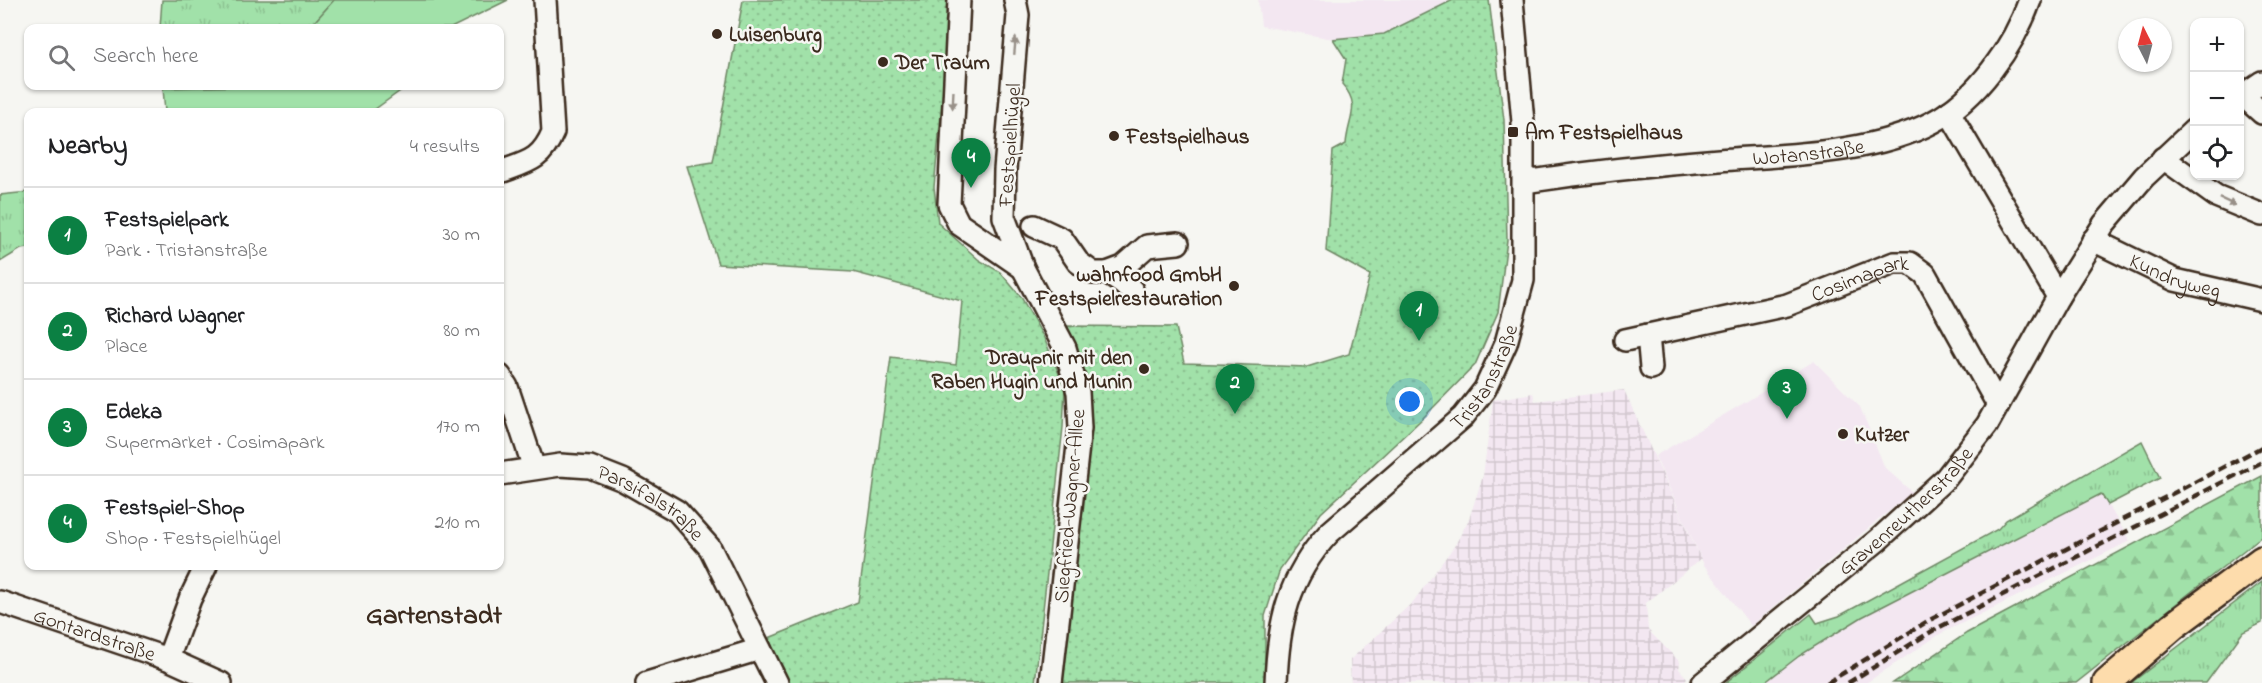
<!DOCTYPE html>
<html lang="en">
<head>
<meta charset="utf-8">
<style>
	:root { --surface:#fff; --page:#f6f6f6; --text:#202124; --muted:#757577; --line:#e0e0e0; --accent:#0b8043 }
	body { margin:0; font-family:"Indie Flower",sans-serif; background:var(--page); color:var(--text) }
	.controls { position:absolute; right:18px; top:18px; display:grid; overflow:hidden; border-radius:12px; box-shadow:0 2px 4px #0004 }
	.controls button { width:54px; height:54px; display:grid; place-items:center; padding:0; border:0; border-bottom:2px solid var(--line); background:var(--surface); color:var(--text); font:30px sans-serif }
	.compass { position:absolute; left:2118px; top:18px; width:54px; height:54px; border-radius:50%; background:var(--surface); box-shadow:0 2px 4px #0004; rotate:354deg }
	.you { position:absolute; left:1410px; top:402px; width:21px; height:21px; margin:-15px; border:4px solid #fff; border-radius:50%; background:#1a73e8; box-shadow:0 0 0 9px #1a73e833 }
	.badge { display:grid; place-items:center; width:39px; height:39px; border-radius:50%; background:var(--accent); color:#fff; font-size:20px; font-weight:700 }
	.pin { position:absolute; translate:-50% -50px; filter:drop-shadow(0 2px 3px #0008) }
	.pin::after { content:''; position:absolute; top:32px; width:21px; height:18px; background:inherit; clip-path:polygon(0 0,100% 0,50% 100%) }
	.list { margin:0; padding:0; list-style:none }
	h2 { display:flex; justify-content:space-between; align-items:center; height:78px; margin:0; padding:0 24px; font-size:26px }
	h2 small { font-size:20px; font-weight:400; color:var(--muted) }
	.list li { display:grid; grid-template-columns:39px 1fr auto; gap:18px; align-items:center; box-sizing:border-box; height:96px; padding:0 24px; border-top:2px solid var(--line) }
	.list b { display:block; font-size:22px; white-space:nowrap }
	.list p { margin:0; font-size:20px; white-space:nowrap; color:var(--muted) }
	.list em { font-size:20px; font-style:normal; color:var(--muted) }
	.icon { flex:none; width:33px; height:33px; fill:none; stroke:currentColor; stroke-width:2; stroke-linecap:round; stroke-linejoin:round }
	.map { position:relative; flex:none; width:2262px; height:683px; overflow:hidden }
	.search { position:absolute; background:var(--surface); box-shadow:0 2px 4px #0004; left:24px; top:24px; width:480px; height:66px; display:flex; align-items:center; gap:15px; box-sizing:border-box; padding:0 21px; border-radius:12px; color:var(--muted); font-size:22px }
	.panel { position:absolute; background:var(--surface); box-shadow:0 2px 4px #0004; left:24px; top:108px; width:480px; height:462px; border-radius:12px }
	.map>svg:first-child { display:block }
	.built { fill:#f3e7f1 }
	.industrial { fill:url(#industrial-grid) }
	.grass { fill:url(#grass-tufts); stroke:#6e8664; stroke-width:1.5 }
	.forest { fill:url(#forest-firs); stroke:#6e8664; stroke-width:1.5 }
	.park { fill:url(#park-dots); stroke:#6e8664; stroke-width:1.5 }
	.garden { fill:#a1e1a9; stroke:#6e8664; stroke-width:1.5 }
	.lines { fill:none; stroke-linecap:round; stroke-linejoin:round }
	.minor-casing { stroke:#3b2a1e; stroke-width:26 }
	.major-casing { stroke:#3b2a1e; stroke-width:32 }
	.minor { stroke:#f6f6f2; stroke-width:21 }
	.major { stroke:#fddcac; stroke-width:27 }
	.rail { stroke:#3b2a1e; stroke-width:4.5; stroke-dasharray:9 4.5; stroke-linecap:butt }
	.oneway { fill:#989088 }
	.poi-dot { fill:#3b2a1e; stroke:#f6f6f2; stroke-width:2 }
	.labels { text-anchor:middle; stroke-width:5; stroke-linejoin:round; paint-order:stroke }
	.poi-label { font-size:21px; font-weight:bold; fill:#3b2a1e; stroke:#f6f6f2; text-anchor:start }
	.street-label { font-size:21px; fill:#3b2a1e; stroke:#f6f6f2 }
	.district-label { font-size:27px; font-weight:bold; fill:#3b2a1e; stroke:#f6f6f2 }
</style>
</head>
<body>
<div class="map">
<svg width="2262" height="683" viewBox="0 0 2262 683">
	<defs>
		<pattern id="industrial-grid" width="8" height="8" patternUnits="userSpaceOnUse" patternTransform="scale(1.5)"><rect width="8" height="8" fill="#f3e7f1"/><path d="M0 4h8M4 0v8" fill="none" stroke="#d1c6ce"/></pattern>
		<pattern id="grass-tufts" width="24" height="20" patternUnits="userSpaceOnUse" patternTransform="scale(1.5)"><rect width="24" height="20" fill="#a1e1a9"/><path d="M3 7l-1-3M5 7V3M7 7l1-3M15 17l-1-3M17 17v-4M19 17l1-3" fill="none" stroke="#8cc191"/></pattern>
		<pattern id="forest-firs" width="22" height="20" patternUnits="userSpaceOnUse" patternTransform="scale(1.5)"><rect width="22" height="20" fill="#a1e1a9"/><path d="M5 1l3.5 6h-7zM16 11l3.5 6h-7z" fill="#8cc191"/></pattern>
		<pattern id="park-dots" width="8" height="8" patternUnits="userSpaceOnUse" patternTransform="scale(1.5)"><rect width="8" height="8" fill="#a1e1a9"/><path d="M2 2h.1M6 6h.1" fill="none" stroke="#8cc191" stroke-width="1.8" stroke-linecap="round"/></pattern>
	</defs>
	<rect width="100%" height="100%" fill="#f6f6f2"/>
	<filter id="ink" filterUnits="userSpaceOnUse"><feTurbulence type="fractalNoise" baseFrequency=".0167" numOctaves="2"/><feDisplacementMap in="SourceGraphic" scale="12" xChannelSelector="R" yChannelSelector="G"/><feConvolveMatrix kernelMatrix="1 2 1 2 8 2 1 2 1" color-interpolation-filters="sRGB"/></filter>
	<g filter="url(#ink)">
		<g class="built">
			<polygon points="1258,0 1453,0 1384,34 1333,39 1261,26"/>
			<polygon points="1814,361 1860,407 1885,468 1912,492 1751,626 1704,565 1655,456"/>
			<polygon points="2101,493 2130,541 1940,634 1866,683 1764,683 1799,656 1862,617"/>
		</g>
		<polygon class="industrial" points="1624,390 1701,559 1646,603 1648,630 1680,662 1679,669 1687,678 1681,683 1351,683 1350,660 1413,602 1455,545 1469,519 1483,476 1493,400 1533,393 1535,401"/>
		<g class="grass">
			<polygon points="162,0 334,0 309,28 160,28"/>
			<polygon points="28,192 28,248 21,249 0,262 0,195"/>
			<polygon points="2142,441 2160,478 2108,505 2101,494 1862,617 1799,656 1764,683 1725,683 1811,614 1817,623 1839,616 1998,529 2006,520"/>
			<polygon points="2262,582 2262,623 2243,632 2206,683 2131,683"/>
		</g>
		<polygon class="forest" points="2262,476 2262,536 2076,683 1893,683 1967,633"/>
		<g class="park">
			<polygon points="743,0 952,0 934,187 938,223 979,260 1000,272 1021,297 1044,338 1065,388 1063,427 1035,683 787,683 764,640 858,602 891,357 956,365 962,301 853,272 718,264 687,166 713,162"/>
			<path d="M 1453,0 L 1489,0 L 1504,120 L 1507,240 L 1498,312 L 1475,365 L 1423,418 L 1321,513 L 1280,569 L 1265,616 L 1265,683 L 1057,683 L 1087,463 C 1089,415 1081,372 1067,326 L 1176,327 L 1184,363 L 1307,367 L 1349,354 L 1370,275 L 1326,251 L 1333,151 L 1346,144 C 1348,118 1362,106 1342,84 L 1346,59 L 1333,39 L 1384,34 Z"/>
		</g>
		<g class="garden">
			<polygon points="334,0 508,0 451,28 309,28"/>
			<polygon points="245,86 407,86 371,112 165,112 163,88"/>
		</g>
		<g class="lines">
			<g class="minor-casing">
				<g id="minor">
					<polyline points="959,0 949,204 959,224 1023,268"/>
					<polyline points="1015,0 1018,15 1005,170 1004,217 1023,268 1065,348 1078,392 1080,428 1051,683"/>
					<polyline points="2242,95 2262,113"/>
					<polyline points="2240,97 2262,82"/>
					<polyline points="1949,112 2058,297"/>
					<polyline points="2163,158 2216,196 2262,215"/>
					<path d="M 500,172 C 527,162 541,161 553,132 L 545,0"/>
					<path id="s1" d="M 1524,182 C 1589,172 1653,165 1719,160 C 1785,155 1873,154 1933,122 C 1977,99 2014,46 2030,0"/>
					<polyline points="1034,226 1062,239 1078,262 1093,273 1107,273 1132,290"/>
					<path id="s2" d="M 2093,240 L 2175,280 L 2262,300"/>
					<polyline points="1107,273 1123,267 1147,246 1178,243"/>
					<polyline points="1648,335 1651,368"/>
					<path id="s3" d="M 1625,340 L 1787,305 L 1894,263 L 1910,263 L 1925,274 L 1998,405"/>
					<polyline points="500,376 507,387 534,468"/>
					<path id="s4" d="M 500,474 L 560,465 L 590,467 L 623,480 L 677,511 L 710,548 L 777,683"/>
					<path id="s5" d="M 0,602 L 168,659 L 221,683"/>
					<polyline points="168,659 190,599 206,566"/>
					<polyline points="647,683 760,649"/>
					<path id="s6" d="M 1276,683 C 1278,624 1288,577 1329,533 L 1463,417 L 1485,389 L 1506,343 L 1523,280 L 1523,122 L 1512,0"/>
					<path id="s7" d="M 1703,683 L 1878,540 L 1946,478 L 1987,425 L 2058,297 L 2104,224 L 2144,177 L 2194,130"/>
				</g>
			</g>
			<g class="major-casing">
				<polyline id="major" points="2107,683 2173,626 2262,560"/>
			</g>
			<use href="#minor" class="minor"/>
			<use href="#major" class="major"/>
			<g class="rail">
				<polyline points="1827,683 1928,621 2262,447"/>
				<polyline points="1848,683 1934,630 2262,462"/>
			</g>
		</g>
		<defs><path id="oneway-solid" d="M-6-.8H1V-3.2L6.5 0L1 3.2V.8H-6Z" transform="scale(1.5)"/></defs>
		<g class="oneway">
			<use href="#oneway-solid" transform="translate(1015 46) rotate(-85)"/>
			<use href="#oneway-solid" transform="translate(953 100) rotate(93)"/>
			<use href="#oneway-solid" transform="translate(2228 202) rotate(25)"/>
		</g>
	</g>
	<g class="poi-dot">
		<circle cx="717" cy="34" r="6"/>
		<circle cx="883" cy="62" r="6"/>
		<rect x="1507" y="126" width="12" height="12" rx="3"/>
		<circle cx="1114" cy="136" r="6"/>
		<circle cx="1234" cy="286" r="6"/>
		<circle cx="1144" cy="369" r="6"/>
		<circle cx="1843" cy="434" r="6"/>
	</g>
	<g class="labels">
		<g class="poi-label">
			<text x="729" y="41">Luisenburg</text>
			<text x="895" y="69">Der Traum</text>
			<text x="1525" y="139">Am Festspielhaus</text>
			<text x="1126" y="143">Festspielhaus</text>
			<text x="1222" y="281" text-anchor="end">wahnfood GmbH<tspan x="1222" dy="24">Festspielrestauration</tspan></text>
			<text x="1132" y="364" text-anchor="end">Draupnir mit den<tspan x="1132" dy="24">Raben Hugin und Munin</tspan></text>
			<text x="1855" y="441">Kutzer</text>
		</g>
		<g class="street-label">
			<text transform="translate(1009 145) rotate(-86)" y="7">Festspielhügel</text>
			<text dy="7" stroke="none"><textPath href="#s1" startOffset="286">Wotanstraße</textPath></text>
			<text dy="7" stroke="none"><textPath href="#s2" startOffset="90">Kundryweg</textPath></text>
			<text dy="7" stroke="none"><textPath href="#s3" startOffset="244">Cosimapark</textPath></text>
			<text dy="7" stroke="none"><textPath href="#s6" startOffset="386">Tristanstraße</textPath></text>
			<text dy="7" stroke="none"><textPath href="#s4" startOffset="162">Parsifalstraße</textPath></text>
			<text transform="translate(1069 506) rotate(-85)" y="7">Siegfried-Wagner-Allee</text>
			<text dy="7" stroke="none"><textPath href="#s7" startOffset="266">Gravenreutherstraße</textPath></text>
			<text dy="7" stroke="none"><textPath href="#s5" startOffset="100">Gontardstraße</textPath></text>
		</g>
		<g class="district-label">
			<text x="434" y="623">Gartenstadt</text>
		</g>
	</g>
</svg>
<div class="controls">
<button>+</button>
<button>−</button>
<button><svg class="icon" aria-label="locate" viewBox="0 0 24 24"><circle cx="12" cy="12" r="6"/><path d="M12 2v4M12 18v4M2 12h4M18 12h4"/></svg></button>
</div>
<svg class="compass" viewBox="-18 -18 36 36"><path d="M0-13l5 13h-10z" fill="#e53935"/><path d="M0 13l5-13h-10z" fill="#757577"/></svg>
<div class="you"></div>
<div class="pin badge" style="left:1419px;top:341px">1</div>
<div class="pin badge" style="left:1235px;top:414px">2</div>
<div class="pin badge" style="left:1787px;top:419px">3</div>
<div class="pin badge" style="left:971px;top:188px">4</div>
<div class="search"><svg class="icon" aria-label="search" viewBox="0 0 24 24"><circle cx="10" cy="10" r="6"/><path d="M15 15l6 6"/></svg>Search here</div>
<section class="panel">
<h2>Nearby<small>4 results</small></h2>
<ul class="list">
<li><span class="badge">1</span><div><b>Festspielpark</b><p>Park · Tristanstraße</p></div><em>30 m</em></li>
<li><span class="badge">2</span><div><b>Richard Wagner</b><p>Place</p></div><em>80 m</em></li>
<li><span class="badge">3</span><div><b>Edeka</b><p>Supermarket · Cosimapark</p></div><em>170 m</em></li>
<li><span class="badge">4</span><div><b>Festspiel-Shop</b><p>Shop · Festspielhügel</p></div><em>210 m</em></li>
</ul>
</section>
</div>
</body>
</html>
